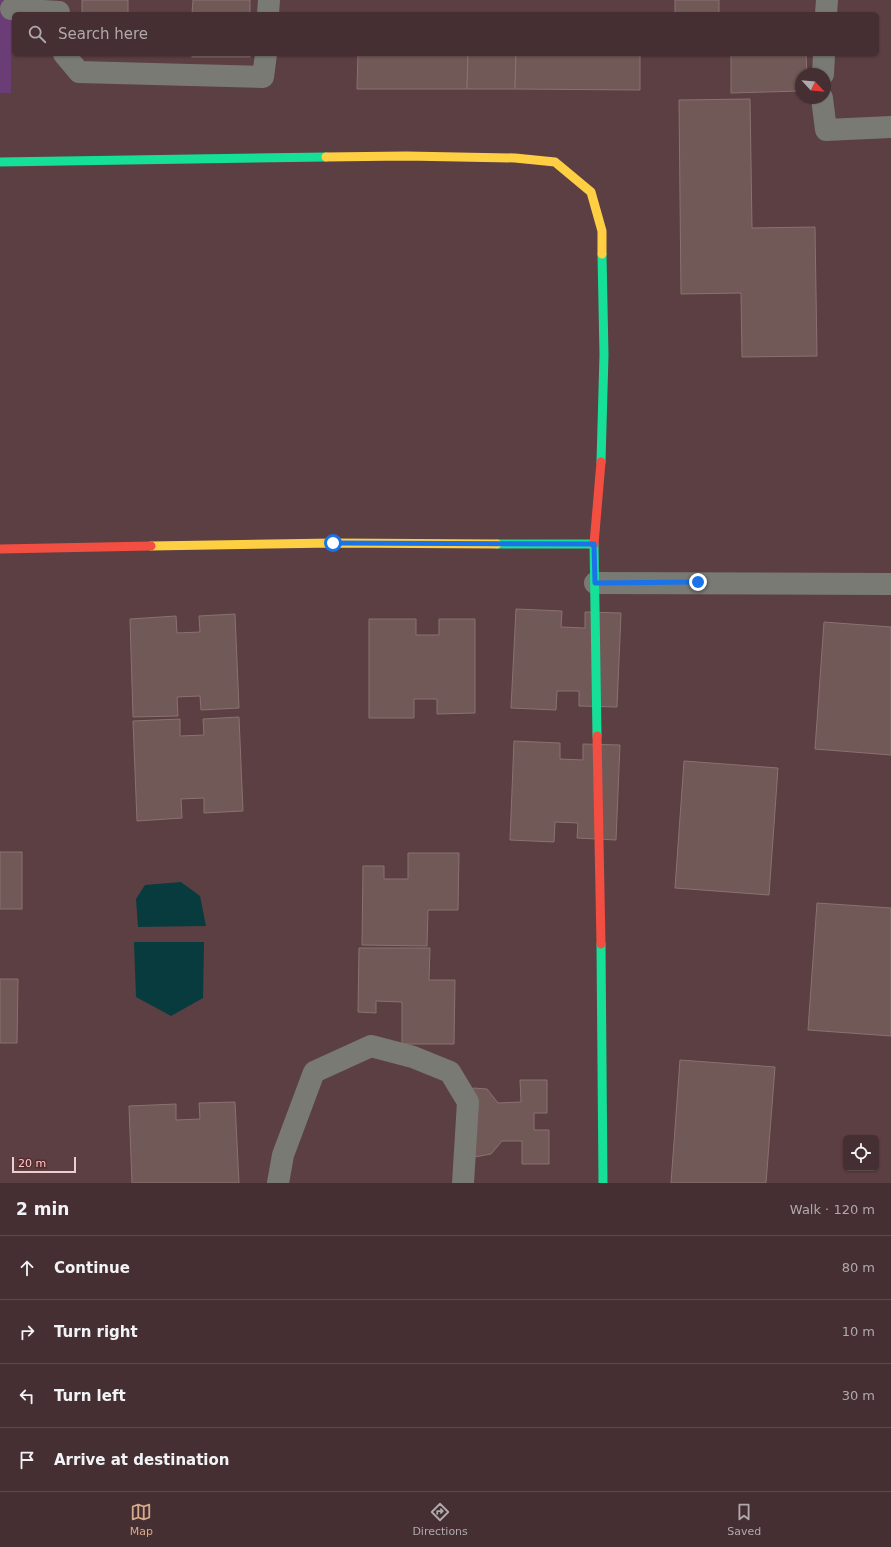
<!DOCTYPE html>
<html lang="en">
<head>
<meta charset="utf-8">
<style>
	:root { --surface:#452f32; --page:#4c373a; --text:#f1f3f6; --muted:#b0a9ac; --line:#5d4a4d; --accent:#d6ab8b }
	body { margin:0; font-family:"DejaVu Sans",sans-serif; background:var(--page); color:var(--text) }
	.controls { position:absolute; right:12px; bottom:12px; display:grid; overflow:hidden; border-radius:6px; box-shadow:0 1px 3px #0004 }
	.controls button { width:36px; height:36px; display:grid; place-items:center; padding:0; border:0; border-bottom:1px solid var(--line); background:var(--surface); color:var(--text); font:20px sans-serif }
	.compass { position:absolute; left:795px; top:68px; width:36px; height:36px; border-radius:50%; background:var(--surface); box-shadow:0 1px 3px #0004; rotate:116deg }
	.scale { position:absolute; left:12px; bottom:10px; width:64px; box-sizing:border-box; padding-left:4px; border:2px solid #efcdce; border-top:0; font-size:11px; line-height:14px; white-space:nowrap; color:#efcdce; -webkit-text-stroke:3px #5c282c; paint-order:stroke }
	.stop { position:absolute; width:12px; height:12px; margin:-9px; border:3px solid #1a73e8; border-radius:50%; background:#fff }
	.stop.end { background:#1a73e8; border-color:#fff; box-shadow:0 1px 4px #0008 }
	.list { margin:0; padding:0; list-style:none }
	h2 { display:flex; justify-content:space-between; align-items:center; height:52px; margin:0; padding:0 16px; font-size:17px }
	h2 small { font-size:13px; font-weight:400; color:var(--muted) }
	.list li { display:grid; grid-template-columns:26px 1fr auto; gap:12px; align-items:center; box-sizing:border-box; height:64px; padding:0 16px; border-top:1px solid var(--line) }
	.list b { display:block; font-size:15px; white-space:nowrap }
	.list em { font-size:13px; font-style:normal; color:var(--muted) }
	.icon { flex:none; width:22px; height:22px; fill:none; stroke:currentColor; stroke-width:2; stroke-linecap:round; stroke-linejoin:round }
	.map { position:relative; flex:none; width:891px; height:1183px; overflow:hidden }
	.search { position:absolute; background:var(--surface); box-shadow:0 1px 3px #0004; left:12px; right:12px; top:12px; height:44px; display:flex; align-items:center; gap:10px; box-sizing:border-box; padding:0 14px; border-radius:6px; color:var(--muted); font-size:15px }
	.sheet { height:308px; background:var(--surface) }
	nav { display:flex; justify-content:space-around; align-items:center; box-sizing:border-box; height:56px; border-top:1px solid var(--line); background:var(--surface); font-size:11px; color:var(--muted) }
	nav a { display:grid; justify-items:center; gap:2px }
	nav .on { color:var(--accent) }
	.map>svg:first-child { display:block }
	.green { fill:#6b3d76 }
	.water { fill:#083b3d }
	.building { fill:#715957; stroke:#8a7270 }
	.lines { fill:none; stroke-linecap:round; stroke-linejoin:round }
	.street { stroke:#797a74; stroke-width:22 }
	.fast { stroke:#16e098; stroke-width:9 }
	.slow { stroke:#ffcf43; stroke-width:9 }
	.jam { stroke:#f24e42; stroke-width:9 }
	.route { stroke:#1a73e8; stroke-width:5 }
</style>
</head>
<body>
<div class="map">
<svg width="891" height="1183" viewBox="0 0 891 1183">
	<rect width="100%" height="100%" fill="#5c3f42"/>
	<rect class="green" x="0" y="0" width="11" height="93"/>
	<g class="water">
		<polygon points="181,882 200,896 206,926 138,927 136,899 145,885"/>
		<polygon points="134,942 204,942 203,998 171,1016 136,997"/>
	</g>
	<g class="building">
		<rect x="82" y="0" width="46" height="14"/>
		<polygon points="193,0 250,0 250,14 192,14"/>
		<rect x="675" y="0" width="44" height="14"/>
		<rect x="192" y="54" width="58" height="3"/>
		<polygon points="358,54 468,54 467,89 357,89"/>
		<polygon points="468,54 516,54 515,89 467,89"/>
		<polygon points="516,54 640,54 640,90 515,89"/>
		<polygon points="731,54 806,54 807,74 801,74 801,91 731,93"/>
		<polygon points="750,99 752,228 815,227 817,356 742,357 741,293 681,294 679,100"/>
		<polygon points="516,609 562,611 561,627 585,628 585,612 621,613 617,707 579,706 579,691 557,691 556,710 511,708"/>
		<polygon points="235,614 239,708 201,710 200,696 177,697 178,716 133,717 130,619 176,616 177,633 200,632 199,616"/>
		<polygon points="369,619 416,619 416,635 439,635 439,619 475,619 475,713 437,714 437,699 414,699 414,718 369,718"/>
		<polygon points="824,622 891,627 891,755 815,749"/>
		<polygon points="239,717 243,811 204,813 204,798 181,799 182,818 137,821 133,721 180,719 180,736 204,735 203,719"/>
		<polygon points="514,741 560,743 560,759 583,760 583,744 620,745 616,840 577,838 578,823 555,822 554,842 510,840"/>
		<polygon points="684,761 778,768 769,895 675,888"/>
		<rect x="0" y="852" width="22" height="57"/>
		<polygon points="408,853 459,853 458,910 428,910 427,946 362,945 363,866 384,866 384,879 408,879"/>
		<polygon points="817,903 891,908 891,1036 808,1030"/>
		<polygon points="359,948 430,948 429,980 455,980 454,1044 402,1044 402,1002 376,1001 376,1013 358,1012"/>
		<polygon points="0,979 18,979 17,1043 0,1043"/>
		<polygon points="680,1060 775,1067 766,1183 671,1183"/>
		<polygon points="520,1080 547,1080 547,1113 534,1113 534,1130 549,1130 549,1164 522,1164 522,1141 502,1141 491,1154 469,1158 473,1088 487,1089 498,1103 521,1102"/>
		<polygon points="235,1102 239,1183 132,1183 129,1106 176,1104 176,1120 200,1119 199,1103"/>
	</g>
	<g class="lines">
		<g class="street">
			<polyline points="11,9 59,12"/>
			<polyline points="268,14 269,0"/>
			<polyline points="826,14 827,0"/>
			<polyline points="64,54 79,72 263,77 266,54"/>
			<polyline points="823,74 824,54"/>
			<polyline points="822,98 826,130 891,127"/>
			<polyline points="595,583 891,584"/>
			<polyline points="278,1183 283,1155 314,1072 371,1046 413,1057 450,1072 468,1102 463,1183"/>
		</g>
		<g class="fast">
			<polyline points="0,162 326,157"/>
			<polyline points="601,462 604,355 602,254"/>
			<polyline points="497,544 594,544 597,736"/>
			<polyline points="601,944 603,1183"/>
		</g>
		<g class="slow">
			<polyline points="326,157 406,156 515,158 555,162 591,192 602,231 602,254"/>
			<polyline points="151,546 333,543 497,544"/>
		</g>
		<g class="jam">
			<polyline points="594,544 601,462"/>
			<polyline points="0,549 151,546"/>
			<polyline points="597,736 601,944"/>
		</g>
	</g>
	<g class="lines">
		<polyline class="route" points="333,543 594,544 595,583 698,582"/>
	</g>
</svg>
<div class="controls">
<button><svg class="icon" aria-label="locate" viewBox="0 0 24 24"><circle cx="12" cy="12" r="6"/><path d="M12 2v4M12 18v4M2 12h4M18 12h4"/></svg></button>
</div>
<svg class="compass" viewBox="-18 -18 36 36"><path d="M0-13l5 13h-10z" fill="#e53935"/><path d="M0 13l5-13h-10z" fill="#b0a9ac"/></svg>
<div class="scale">20 m</div>
<div class="stop" style="left:333px;top:543px"></div>
<div class="stop end" style="left:698px;top:582px"></div>
<div class="search"><svg class="icon" aria-label="search" viewBox="0 0 24 24"><circle cx="10" cy="10" r="6"/><path d="M15 15l6 6"/></svg>Search here</div>
</div>
<section class="sheet">
<h2>2 min<small>Walk · 120 m</small></h2>
<ul class="list">
<li><svg class="icon" aria-label="ahead" viewBox="0 0 24 24"><path d="M12 20V5M6 11l6-6 6 6"/></svg><div><b>Continue</b></div><em>80 m</em></li>
<li><svg class="icon" aria-label="right" viewBox="0 0 24 24"><path d="M7 20v-9h11M14 6l5 5-5 5"/></svg><div><b>Turn right</b></div><em>10 m</em></li>
<li><svg class="icon" aria-label="left" viewBox="0 0 24 24"><path d="M17 20v-9H6M10 6l-5 5 5 5"/></svg><div><b>Turn left</b></div><em>30 m</em></li>
<li><svg class="icon" aria-label="arrive" viewBox="0 0 24 24"><path d="M6 21V4h12l-3 4 3 4H6"/></svg><div><b>Arrive at destination</b></div></li>
</ul>
</section>
<nav>
<a class="on"><svg class="icon" aria-label="map" viewBox="0 0 24 24"><path d="M3 6l6-2 6 2 6-2v14l-6 2-6-2-6 2zM9 4v14M15 6v14"/></svg>Map</a>
<a><svg class="icon" aria-label="directions" viewBox="0 0 24 24"><path d="M12 3l9 9-9 9-9-9zM9 14v-3h6M13 9l2 2-2 2"/></svg>Directions</a>
<a><svg class="icon" aria-label="saved" viewBox="0 0 24 24"><path d="M7 4h10v16l-5-4-5 4z"/></svg>Saved</a>
</nav>
</body>
</html>
